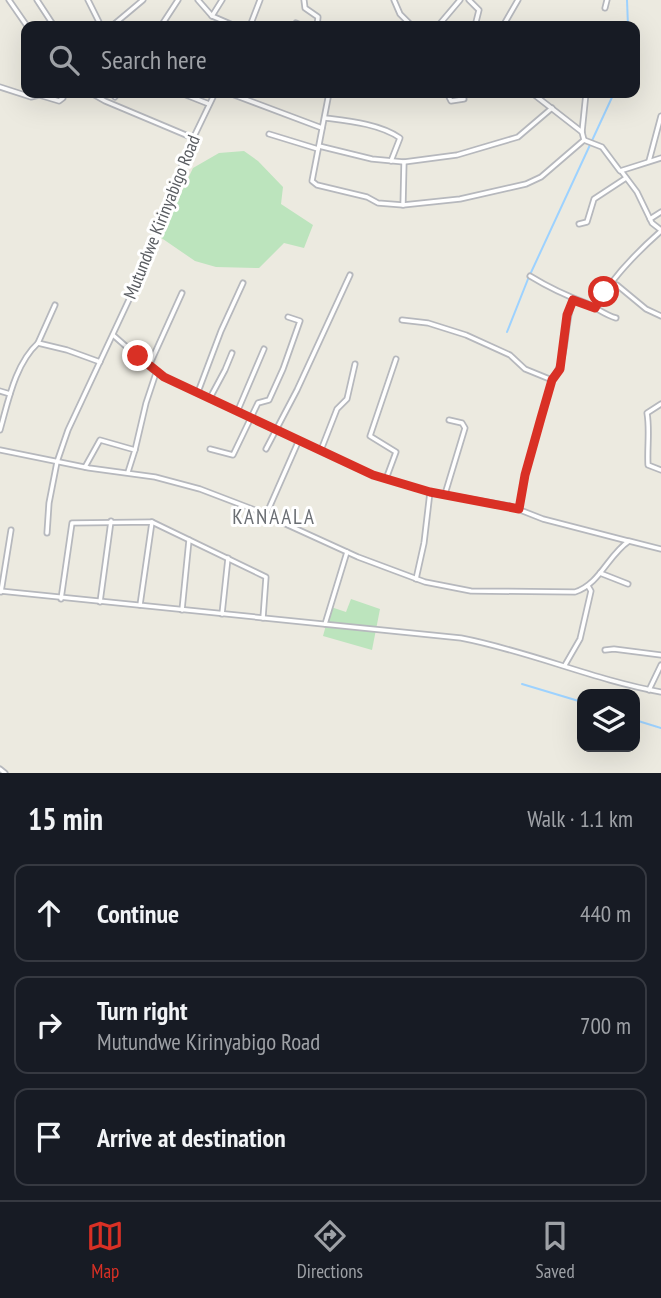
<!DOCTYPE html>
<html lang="en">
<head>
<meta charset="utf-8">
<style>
	:root { --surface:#171b24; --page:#242831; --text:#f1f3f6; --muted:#9ea1a6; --line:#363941; --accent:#d93025 }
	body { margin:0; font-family:"PT Sans Narrow",sans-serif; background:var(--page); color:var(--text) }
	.controls { position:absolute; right:21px; bottom:21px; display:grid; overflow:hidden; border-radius:14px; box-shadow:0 7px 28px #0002 }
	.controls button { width:63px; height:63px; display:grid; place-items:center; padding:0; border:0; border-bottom:2px solid var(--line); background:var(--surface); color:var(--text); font:35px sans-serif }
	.stop { position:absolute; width:21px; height:21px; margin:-16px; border:5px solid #d93025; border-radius:50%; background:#fff }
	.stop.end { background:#d93025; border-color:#fff; box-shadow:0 2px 7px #0008 }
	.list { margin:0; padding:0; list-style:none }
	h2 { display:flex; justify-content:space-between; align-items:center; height:91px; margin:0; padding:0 28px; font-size:30px }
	h2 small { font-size:23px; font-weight:400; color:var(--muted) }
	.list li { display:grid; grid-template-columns:46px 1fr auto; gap:21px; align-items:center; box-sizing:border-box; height:98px; margin:0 14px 14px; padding:0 14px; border:2px solid var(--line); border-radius:14px }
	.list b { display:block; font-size:26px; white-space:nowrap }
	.list p { margin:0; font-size:23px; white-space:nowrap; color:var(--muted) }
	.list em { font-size:23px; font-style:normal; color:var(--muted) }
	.icon { flex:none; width:38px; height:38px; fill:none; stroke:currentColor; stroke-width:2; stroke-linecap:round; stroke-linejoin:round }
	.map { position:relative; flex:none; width:661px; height:773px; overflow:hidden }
	.search { position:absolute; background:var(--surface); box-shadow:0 7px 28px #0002; left:21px; right:21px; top:21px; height:77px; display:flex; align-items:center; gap:18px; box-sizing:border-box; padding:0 24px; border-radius:14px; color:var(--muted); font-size:26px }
	.sheet { height:427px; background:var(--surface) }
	nav { display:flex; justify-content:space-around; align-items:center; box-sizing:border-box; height:98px; border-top:2px solid var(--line); background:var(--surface); font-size:19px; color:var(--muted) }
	nav a { display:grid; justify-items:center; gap:4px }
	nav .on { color:var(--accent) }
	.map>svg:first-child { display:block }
	.green { fill:#bce4bd }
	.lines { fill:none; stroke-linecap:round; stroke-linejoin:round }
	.stream { stroke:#9dd2ff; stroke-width:2 }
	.minor-casing { stroke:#b6b8bd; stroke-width:7 }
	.tertiary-casing { stroke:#b6b8bd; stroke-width:7 }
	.minor { stroke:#fff; stroke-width:3.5 }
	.tertiary { stroke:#fff; stroke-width:3.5 }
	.route { stroke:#d93025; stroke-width:9 }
	.labels { text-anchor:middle; stroke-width:6; stroke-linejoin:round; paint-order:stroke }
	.street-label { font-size:18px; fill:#595c61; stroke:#fff }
	.quarter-label { font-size:21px; letter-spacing:2px; fill:#6a6e73; stroke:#fff }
</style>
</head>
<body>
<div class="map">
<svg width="661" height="773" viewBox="0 0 661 773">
	<rect width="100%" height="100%" fill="#eceae0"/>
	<g class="green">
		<polygon points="244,151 258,161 283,187 281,204 313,225 304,248 284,243 259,268 216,267 195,261 160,237 193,168 219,153"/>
		<polygon points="351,599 380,609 372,650 323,636 331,607 346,612"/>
	</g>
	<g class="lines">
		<g class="stream">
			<polyline points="627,0 628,26"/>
			<polyline points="507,332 528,279 614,93"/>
			<polyline points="522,684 582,702"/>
			<polyline points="635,720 661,728"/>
		</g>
		<g class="minor-casing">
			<g id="minor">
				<polyline points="9,0 27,26"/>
				<polyline points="37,0 54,26"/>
				<polyline points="88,0 101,26"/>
				<polyline points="198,0 212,16 235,26"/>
				<polyline points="304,0 305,8 318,17 317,26"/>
				<polyline points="394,0 400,14 412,26"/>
				<polyline points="469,0 479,10 475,26"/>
				<polyline points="605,8 607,0"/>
				<polyline points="212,16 222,0"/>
				<polyline points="296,23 303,26"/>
				<polyline points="112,26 143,0"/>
				<polyline points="161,26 178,0"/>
				<polyline points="250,26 260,0"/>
				<polyline points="438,26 460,0"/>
				<polyline points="503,26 518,0"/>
				<polyline points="0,87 31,97 39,95 59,101 63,98 62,93"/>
				<polyline points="91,93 105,101 193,138"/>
				<polyline points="181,93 209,104"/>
				<polyline points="229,93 322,128"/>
				<polyline points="329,93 312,181 317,185 367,197 378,203 403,205"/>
				<polyline points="398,93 400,93"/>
				<polyline points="447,93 451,101 464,99"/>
				<polyline points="532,93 582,132"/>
				<polyline points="115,97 118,93"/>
				<path d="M 325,118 C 349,121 380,124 400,138 L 391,161"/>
				<polyline points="269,134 318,149"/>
				<polyline points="584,140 602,147 620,171 661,158"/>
				<polyline points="584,140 582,132 586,93"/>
				<polyline points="319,146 372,159 404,162 457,155 518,137 552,108"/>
				<polyline points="649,161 661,116"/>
				<polyline points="404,162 403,205 460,199 526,184 541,177 584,140"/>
				<polyline points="622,172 637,192 652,223 661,230"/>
				<polyline points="650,219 661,212"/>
				<polyline points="579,224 587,222 594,199 626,178"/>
				<path d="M 530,276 C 548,287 567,296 586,303 C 597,308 605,315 616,318"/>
				<polyline points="612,284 617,285 646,309 661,316"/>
				<path d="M 595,308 C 611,278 636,253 661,231"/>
				<polyline points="402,320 428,323 466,335 510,355 525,369 552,380 525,475 519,509"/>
				<polyline points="113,335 152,369 164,377 373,475 430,492 510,506 543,519 628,541"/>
				<polyline points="38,343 55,305"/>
				<polyline points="149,366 182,293"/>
				<path d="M 552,380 C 569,357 563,326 573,300"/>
				<polyline points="0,391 10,394"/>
				<polyline points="198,392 221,331 243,283"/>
				<polyline points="210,398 225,370 232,353"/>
				<path d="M 661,404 L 647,413 C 650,430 647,447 648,465 L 661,470"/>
				<polyline points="238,410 264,349"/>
				<path d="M 0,430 C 8,402 15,364 38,343 L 67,350 L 100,362"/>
				<polyline points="210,449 233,455 258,403 269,400 283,369 300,321 288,317"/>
				<polyline points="266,449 297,390 350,275"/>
				<polyline points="135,450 146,403 156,373"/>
				<polyline points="321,450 337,409 347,399 355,364"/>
				<polyline points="85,467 100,440 135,450 128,472"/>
				<polyline points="386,479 396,452 370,436 396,359"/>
				<polyline points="445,494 465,428 462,423 449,420"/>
				<polyline points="266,515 299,440"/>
				<polyline points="152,522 266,577 263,618"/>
				<polyline points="47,533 49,503 57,462 68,430 148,259 188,149 215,93"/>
				<polyline points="600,573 628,584"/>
				<polyline points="416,579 424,543 430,492"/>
				<path d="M 0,591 L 461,638 C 529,651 594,680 661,692"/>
				<polyline points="1,592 11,530"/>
				<polyline points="61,599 72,523 152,522 140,605"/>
				<polyline points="100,602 111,521"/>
				<polyline points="182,610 189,540"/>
				<polyline points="222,614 228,558"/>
				<polyline points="325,624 347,552"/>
				<polyline points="605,650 614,649 661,655"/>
				<polyline points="565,665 580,639 591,591 588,586"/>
				<polyline points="649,690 661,665"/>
				<polyline points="0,769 5,773"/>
			</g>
		</g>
		<g class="tertiary-casing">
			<path id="tertiary" d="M 0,450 L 89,468 L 155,477 L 200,489 L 255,510 L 358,557 L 425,582 L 471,591 L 575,592 C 600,584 608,555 629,541 L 661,549"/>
		</g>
		<use href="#minor" class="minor"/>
		<use href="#tertiary" class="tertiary"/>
	</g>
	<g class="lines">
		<polyline class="route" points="138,356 164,377 373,475 430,492 519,509 525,475 541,418 552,380 560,369 567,315 573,300 595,308 604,292"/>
	</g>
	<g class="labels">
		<g class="street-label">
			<text transform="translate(162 217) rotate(-68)" y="6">Mutundwe Kirinyabigo Road</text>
		</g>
		<g class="quarter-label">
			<text x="274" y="524">KANAALA</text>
		</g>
	</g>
</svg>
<div class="controls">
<button><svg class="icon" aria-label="layers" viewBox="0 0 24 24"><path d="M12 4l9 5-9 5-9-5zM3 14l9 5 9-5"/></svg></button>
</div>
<div class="stop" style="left:604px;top:292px"></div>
<div class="stop end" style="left:138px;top:356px"></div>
<div class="search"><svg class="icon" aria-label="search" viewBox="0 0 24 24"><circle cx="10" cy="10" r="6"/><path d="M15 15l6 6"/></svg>Search here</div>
</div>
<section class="sheet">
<h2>15 min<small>Walk · 1.1 km</small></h2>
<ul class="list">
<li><svg class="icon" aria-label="ahead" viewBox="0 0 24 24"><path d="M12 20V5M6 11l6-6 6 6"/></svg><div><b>Continue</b></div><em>440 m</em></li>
<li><svg class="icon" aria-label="right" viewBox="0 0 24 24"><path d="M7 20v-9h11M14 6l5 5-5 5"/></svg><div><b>Turn right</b><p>Mutundwe Kirinyabigo Road</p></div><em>700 m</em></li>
<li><svg class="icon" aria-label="arrive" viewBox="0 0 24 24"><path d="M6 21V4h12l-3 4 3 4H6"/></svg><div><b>Arrive at destination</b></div></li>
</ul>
</section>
<nav>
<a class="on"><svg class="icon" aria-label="map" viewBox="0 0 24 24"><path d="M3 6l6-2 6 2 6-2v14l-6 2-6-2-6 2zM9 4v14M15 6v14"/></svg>Map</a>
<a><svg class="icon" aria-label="directions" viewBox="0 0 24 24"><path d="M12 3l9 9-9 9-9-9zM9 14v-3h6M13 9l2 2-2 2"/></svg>Directions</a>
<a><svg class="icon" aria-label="saved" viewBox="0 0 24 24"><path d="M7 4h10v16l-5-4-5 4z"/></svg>Saved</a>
</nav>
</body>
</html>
